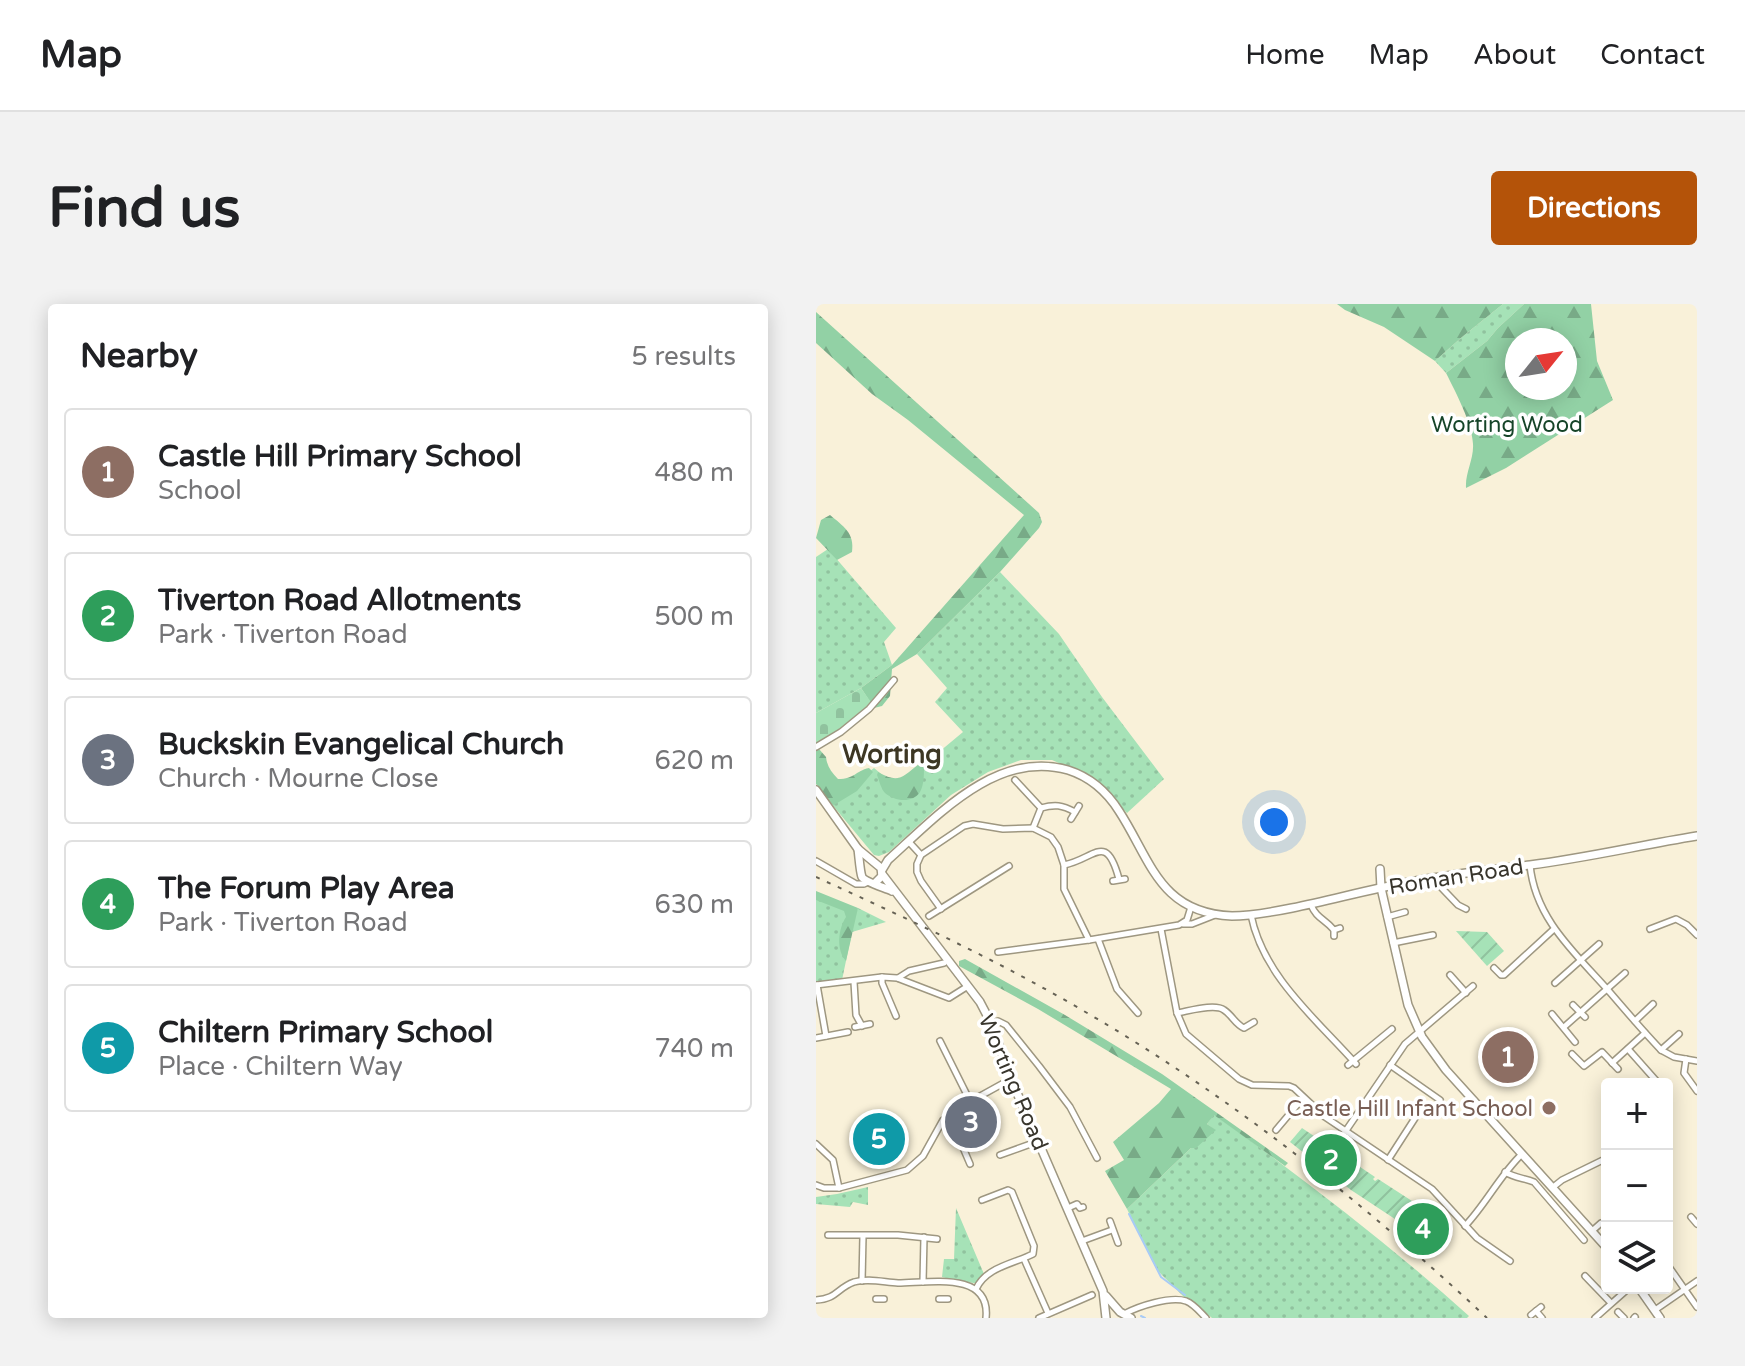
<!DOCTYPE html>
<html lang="en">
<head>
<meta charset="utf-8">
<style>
	:root { --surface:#fff; --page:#f2f2f2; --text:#202124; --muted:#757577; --line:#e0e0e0; --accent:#b45309 }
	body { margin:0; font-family:"Varela Round",sans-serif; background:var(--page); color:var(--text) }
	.controls { position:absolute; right:24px; bottom:24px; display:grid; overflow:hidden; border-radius:8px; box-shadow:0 4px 20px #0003 }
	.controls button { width:72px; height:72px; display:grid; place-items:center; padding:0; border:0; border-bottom:2px solid var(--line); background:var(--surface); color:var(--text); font:40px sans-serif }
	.compass { position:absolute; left:689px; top:24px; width:72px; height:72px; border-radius:50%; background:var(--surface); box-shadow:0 4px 20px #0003; rotate:60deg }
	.you { position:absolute; left:458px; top:518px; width:28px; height:28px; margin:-20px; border:6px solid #fff; border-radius:50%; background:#1a73e8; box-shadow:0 0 0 12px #1a73e833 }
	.badge { display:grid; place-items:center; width:52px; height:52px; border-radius:50%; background:var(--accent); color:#fff; font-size:26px; font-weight:700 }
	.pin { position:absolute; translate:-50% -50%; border:4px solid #fff; box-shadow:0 2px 8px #0006 }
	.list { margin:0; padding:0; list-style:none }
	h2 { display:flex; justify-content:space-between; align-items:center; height:104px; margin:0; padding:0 32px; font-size:34px }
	h2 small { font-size:26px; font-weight:400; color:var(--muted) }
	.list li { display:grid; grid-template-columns:52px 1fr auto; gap:24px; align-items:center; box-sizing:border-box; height:128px; margin:0 16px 16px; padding:0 16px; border:2px solid var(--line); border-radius:8px }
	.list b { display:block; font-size:30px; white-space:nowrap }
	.list p { margin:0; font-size:26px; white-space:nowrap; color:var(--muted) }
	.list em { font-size:26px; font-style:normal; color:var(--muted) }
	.icon { flex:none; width:44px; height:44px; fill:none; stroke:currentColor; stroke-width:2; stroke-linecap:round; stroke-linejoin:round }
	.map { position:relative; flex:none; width:881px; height:1014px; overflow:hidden; border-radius:8px }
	header { display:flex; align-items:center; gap:48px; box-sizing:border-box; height:112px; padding:0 40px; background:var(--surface); border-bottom:2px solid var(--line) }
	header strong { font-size:38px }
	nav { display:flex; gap:44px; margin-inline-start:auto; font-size:28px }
	.intro { display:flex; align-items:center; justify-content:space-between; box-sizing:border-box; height:192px; padding:0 48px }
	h1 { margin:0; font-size:56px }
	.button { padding:20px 36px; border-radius:8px; background:var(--accent); color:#fff; font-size:28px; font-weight:700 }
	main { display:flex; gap:48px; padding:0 48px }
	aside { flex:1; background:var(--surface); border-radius:8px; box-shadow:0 4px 20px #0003 }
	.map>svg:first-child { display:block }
	.grass { fill:url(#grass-dots) }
	.forest { fill:url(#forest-firs); fill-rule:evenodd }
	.cemetery { fill:url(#cemetery-stones) }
	.garden { fill:url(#garden-furrows) }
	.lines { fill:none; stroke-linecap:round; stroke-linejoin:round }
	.stream { stroke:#a8cbf6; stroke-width:2 }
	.street-casing { stroke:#9e9781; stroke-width:8 }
	.secondary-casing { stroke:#9e9781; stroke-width:10 }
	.street { stroke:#fff; stroke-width:5 }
	.secondary { stroke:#fff; stroke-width:7 }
	.rail { stroke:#666255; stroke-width:2; stroke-dasharray:4 8; stroke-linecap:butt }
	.education-dot { fill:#8d6e63; stroke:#fff; stroke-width:3 }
	.labels { text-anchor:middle; stroke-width:7; stroke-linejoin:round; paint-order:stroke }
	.park-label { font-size:22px; fill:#154428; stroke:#fff }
	.street-label { font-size:22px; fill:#38352c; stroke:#fff }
	.education-label { font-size:22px; fill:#785e54; stroke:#fff; text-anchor:end }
	.quarter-label { font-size:26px; font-weight:bold; fill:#3d3724; stroke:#fff }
</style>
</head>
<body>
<header>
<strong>Map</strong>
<nav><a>Home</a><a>Map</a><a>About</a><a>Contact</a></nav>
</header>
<div class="intro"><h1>Find us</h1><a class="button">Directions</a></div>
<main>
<aside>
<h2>Nearby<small>5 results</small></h2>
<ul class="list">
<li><span class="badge" style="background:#8d6e63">1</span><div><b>Castle Hill Primary School</b><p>School</p></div><em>480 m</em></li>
<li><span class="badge" style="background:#2e9e5b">2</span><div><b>Tiverton Road Allotments</b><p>Park · Tiverton Road</p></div><em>500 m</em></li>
<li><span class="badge" style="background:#6b7280">3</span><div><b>Buckskin Evangelical Church</b><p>Church · Mourne Close</p></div><em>620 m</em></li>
<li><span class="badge" style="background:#2e9e5b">4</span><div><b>The Forum Play Area</b><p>Park · Tiverton Road</p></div><em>630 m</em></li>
<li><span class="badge" style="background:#0f9aa8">5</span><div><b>Chiltern Primary School</b><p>Place · Chiltern Way</p></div><em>740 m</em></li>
</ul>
</aside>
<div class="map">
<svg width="881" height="1014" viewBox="0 0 881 1014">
	<defs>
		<pattern id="grass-dots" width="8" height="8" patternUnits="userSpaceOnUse" patternTransform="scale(2)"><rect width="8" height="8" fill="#a6e2b7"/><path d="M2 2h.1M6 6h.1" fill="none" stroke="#90c29e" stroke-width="1.8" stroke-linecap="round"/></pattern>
		<pattern id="forest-firs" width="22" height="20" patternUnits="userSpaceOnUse" patternTransform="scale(2)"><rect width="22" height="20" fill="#92d1a5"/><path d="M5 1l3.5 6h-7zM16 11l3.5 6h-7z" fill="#78aa87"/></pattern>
		<pattern id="cemetery-stones" width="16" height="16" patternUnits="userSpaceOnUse" patternTransform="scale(2)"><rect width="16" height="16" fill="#a6e2b7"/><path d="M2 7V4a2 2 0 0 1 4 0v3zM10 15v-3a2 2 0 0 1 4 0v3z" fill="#90c29e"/></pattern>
		<pattern id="garden-furrows" width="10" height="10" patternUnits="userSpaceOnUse" patternTransform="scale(2)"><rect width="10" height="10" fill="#a6e2b7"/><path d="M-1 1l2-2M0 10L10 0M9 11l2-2" fill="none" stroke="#90c29e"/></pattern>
	</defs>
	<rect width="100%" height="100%" fill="#f9f1d9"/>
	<g class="grass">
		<polygon points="687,0 708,0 682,24 671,37 630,69 619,57 646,33"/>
		<polygon points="12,245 80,324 68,338 76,361 45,384 0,409 0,253"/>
		<polygon points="184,268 243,330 286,393 348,475 311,509 275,473 236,456 205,456 172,468 135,491 73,548 63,552 58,551 14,498 58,464 81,483 147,428 119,398 131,384 101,350"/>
		<polygon points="0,595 40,608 42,604 70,618 36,628 26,676 0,678"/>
		<path d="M 398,810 C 486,874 572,939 653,1012 L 651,1014 L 396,1014 L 379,1000 L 369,994 L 341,966 L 311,905 L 375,844 L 399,826 L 391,820 Z"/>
		<polygon points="52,883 52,901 37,898 34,903 0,900 0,893 21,890"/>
		<path d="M 140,904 L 168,970 C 166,972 162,978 159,979 C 158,979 133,977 128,977 L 130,974 L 126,973 L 128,955 L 138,955 Z"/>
	</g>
	<g class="forest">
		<polygon points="521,0 687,0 646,33 619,57 568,23 529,6"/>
		<path d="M 708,0 L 775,0 L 781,57 L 797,96 L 690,164 L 650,184 C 649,169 658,155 657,140 C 656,119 640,89 630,69 L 671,37 L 682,24 ZM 701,36 L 749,36 L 749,84 L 701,84 Z"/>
		<polygon points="0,8 223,209 226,218 223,224 184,268 101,350 76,365 74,392 66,402 58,404 45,384 76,361 208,211 92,116 56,90 0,39"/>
		<path d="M 14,211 C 27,222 39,229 36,248 L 21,256 L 0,234 L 5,216 Z"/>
		<path d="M 3,445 L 10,453 C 11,462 15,468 22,475 C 39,475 39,467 53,464 L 57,468 L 41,487 L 18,501 L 16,500 L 0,480 L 0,446 Z"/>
		<path d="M 103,460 L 108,463 C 108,471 108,481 104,488 C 96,500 78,497 69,489 C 65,485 63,476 61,471 L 62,468 C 83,480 86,473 103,460 Z"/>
		<path d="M 0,587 L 42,604 L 30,657 C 20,646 22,625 30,613 L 28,607 L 0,596 Z"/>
		<polygon points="149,655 249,711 346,770 472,859 469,862 398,811 391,820 400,826 380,844 375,844 311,905 289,867 308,856 297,838 343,799 355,785 222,705 143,662 143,657"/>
	</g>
	<polygon class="cemetery" points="45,384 57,401 0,444 0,409"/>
	<g class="garden">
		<polygon points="640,627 671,628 688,647 671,662"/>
		<polygon points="486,824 559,873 557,875 559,877 562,875 596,897 585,919 535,886 474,838"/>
	</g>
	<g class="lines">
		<g class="stream">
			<polyline points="313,910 345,973 369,991"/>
			<polyline points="325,1012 329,1014"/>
		</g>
		<g class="street-casing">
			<g id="street">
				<polyline points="0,443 25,428 53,405 78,376"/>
				<polyline points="199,476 225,504"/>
				<polyline points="255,515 263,502"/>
				<path d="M 217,524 L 225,504 C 239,500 246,501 259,508"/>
				<polyline points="93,538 105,551"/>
				<polyline points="0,557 40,580 48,580 52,578"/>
				<path d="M 248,561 C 279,555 290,527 303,575"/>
				<path d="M 714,561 C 719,614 758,648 791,685 C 809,706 826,726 845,746 L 858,753 L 881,757"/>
				<polyline points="618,574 619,577 642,601 650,605"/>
				<polyline points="297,577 309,575"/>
				<path d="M 495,601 C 501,615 508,614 518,626"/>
				<polyline points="125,605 105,577 101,568 101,560 105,551 148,522 157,520 187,525 217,524 235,533 242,543 248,561 248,585 273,636"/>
				<path d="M 435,611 C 447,672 501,716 540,760"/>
				<polyline points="113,612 193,562"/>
				<polyline points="571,613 589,608"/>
				<polyline points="367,620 376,620 399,611"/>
				<polyline points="345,625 361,709 370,730 423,775 436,781 473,782 478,784 509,813 616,885 661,934 694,957"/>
				<polyline points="834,625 860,615 871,621 881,631"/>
				<polyline points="518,632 518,626 524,624"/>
				<polyline points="282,635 301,685 322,709"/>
				<polyline points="577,639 617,631"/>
				<polyline points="182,648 273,636 363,621 371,616 375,603"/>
				<polyline points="678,664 685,671 688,671 738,625"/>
				<polyline points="634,671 650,689"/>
				<polyline points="66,673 66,679 80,712"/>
				<polyline points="82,674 93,667 128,659"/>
				<polyline points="38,678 40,711 46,722"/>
				<polyline points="739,679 783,640"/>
				<polyline points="0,681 66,673 81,674 133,694 152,682"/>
				<polyline points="1,681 10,732"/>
				<polyline points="757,701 769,713"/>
				<path d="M 361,709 C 373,707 399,699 408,706 C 416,711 419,720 428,724 L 438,718"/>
				<polyline points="736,710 759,738"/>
				<polyline points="819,717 837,700"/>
				<polyline points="175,719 182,717 190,721 223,762 254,803 281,854"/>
				<polyline points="39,723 54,720"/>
				<polyline points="748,723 809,669"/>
				<polyline points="0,734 32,728"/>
				<polyline points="124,737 154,797"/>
				<polyline points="812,745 843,780"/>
				<polyline points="845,746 863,730"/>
				<polyline points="756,750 768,762 786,748 802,765"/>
				<polyline points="870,755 868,769 881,787"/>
				<polyline points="796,759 829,729"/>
				<polyline points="532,761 576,725"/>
				<polyline points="574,761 624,796"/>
				<polyline points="133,811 154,860"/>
				<polyline points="460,826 487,794"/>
				<polyline points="529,828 589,740 657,682"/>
				<polyline points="0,840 17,856 23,884"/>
				<polyline points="184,851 223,837"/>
				<polyline points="572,856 601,811"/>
				<path d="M 689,868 C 699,874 708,874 718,878 L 768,936"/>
				<polyline points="0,881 8,884 23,884 91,866 107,852 127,816 139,806 195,775"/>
				<polyline points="736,884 746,876 791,854"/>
				<polyline points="252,904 261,900 264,904 267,903"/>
				<polyline points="875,913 881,920"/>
				<polyline points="294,917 302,939"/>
				<path d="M 649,922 C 670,900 684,871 706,850"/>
				<polyline points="776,927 785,919 791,917"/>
				<polyline points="12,931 82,931 121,935"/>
				<polyline points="266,937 296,926"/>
				<polyline points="208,955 232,1009"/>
				<polyline points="851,960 881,1003"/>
				<polyline points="769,972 795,999"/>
				<polyline points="46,977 47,932"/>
				<polyline points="107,978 108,933"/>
				<path d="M 160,985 C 170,963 197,960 217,950 L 218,942 L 196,888 L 192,886 L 166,896"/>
				<polyline points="60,995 68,995"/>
				<polyline points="123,995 132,995"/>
				<path d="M 0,996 C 21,995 21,984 38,978 C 52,974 67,978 82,979 C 112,979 175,966 170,1014"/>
				<polyline points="839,1006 881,977"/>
				<polyline points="720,1007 726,1014"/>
				<polyline points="802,1008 808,1014"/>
				<path d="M 308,1010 C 323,1002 354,992 370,997 C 378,1000 384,1008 390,1014"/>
				<polyline points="715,1011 725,1003"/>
				<polyline points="223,1014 276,991"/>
				<polyline points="779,1014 813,984"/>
				<polyline points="818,1014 819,1013"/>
			</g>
		</g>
		<g class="secondary-casing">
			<g id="secondary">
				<polyline points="0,486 42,545 65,564 66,572 59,579"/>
				<path d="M 42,545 C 43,552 44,568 46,573 C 49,578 70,584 76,587"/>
				<polyline points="564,565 565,584 592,701 606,733 630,766 791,944"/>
				<path d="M 66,566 L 72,556 C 120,513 181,445 252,466 C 274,473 291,488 303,507 C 335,556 343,609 416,612 C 436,612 456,608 476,604 C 516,596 554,585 594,578 C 634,570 674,566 714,561 C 770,554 825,541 881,532"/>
				<polyline points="66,570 164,698 175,719 195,775 287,987 290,1014"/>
				<polyline points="823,984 844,1014"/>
				<polyline points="290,992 304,1008 315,1014"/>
			</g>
		</g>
		<use href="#street" class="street"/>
		<use href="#secondary" class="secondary"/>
		<path class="rail" d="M 0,573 C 90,614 181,656 266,706 C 413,791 547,898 671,1014"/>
	</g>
	<circle class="education-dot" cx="733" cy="804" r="8"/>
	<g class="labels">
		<g class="park-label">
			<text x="691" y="128">Worting Wood</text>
		</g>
		<g class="street-label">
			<text transform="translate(640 572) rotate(-9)" y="8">Roman Road</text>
			<text transform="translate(198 778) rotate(67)" y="8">Worting Road</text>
		</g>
		<g class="education-label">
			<text x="717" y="812">Castle Hill Infant School</text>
		</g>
		<g class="quarter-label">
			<text x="76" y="459">Worting</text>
		</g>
	</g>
</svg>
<div class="controls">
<button>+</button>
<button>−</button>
<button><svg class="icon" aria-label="layers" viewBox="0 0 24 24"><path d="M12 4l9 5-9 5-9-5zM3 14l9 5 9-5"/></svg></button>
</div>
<svg class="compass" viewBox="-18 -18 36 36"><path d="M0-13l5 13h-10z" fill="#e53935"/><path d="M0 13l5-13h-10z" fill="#757577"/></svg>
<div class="you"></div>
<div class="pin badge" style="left:692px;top:753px;background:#8d6e63">1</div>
<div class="pin badge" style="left:515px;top:856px;background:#2e9e5b">2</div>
<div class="pin badge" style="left:155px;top:818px;background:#6b7280">3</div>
<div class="pin badge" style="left:607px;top:925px;background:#2e9e5b">4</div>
<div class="pin badge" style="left:63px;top:835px;background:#0f9aa8">5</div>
</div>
</main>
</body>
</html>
